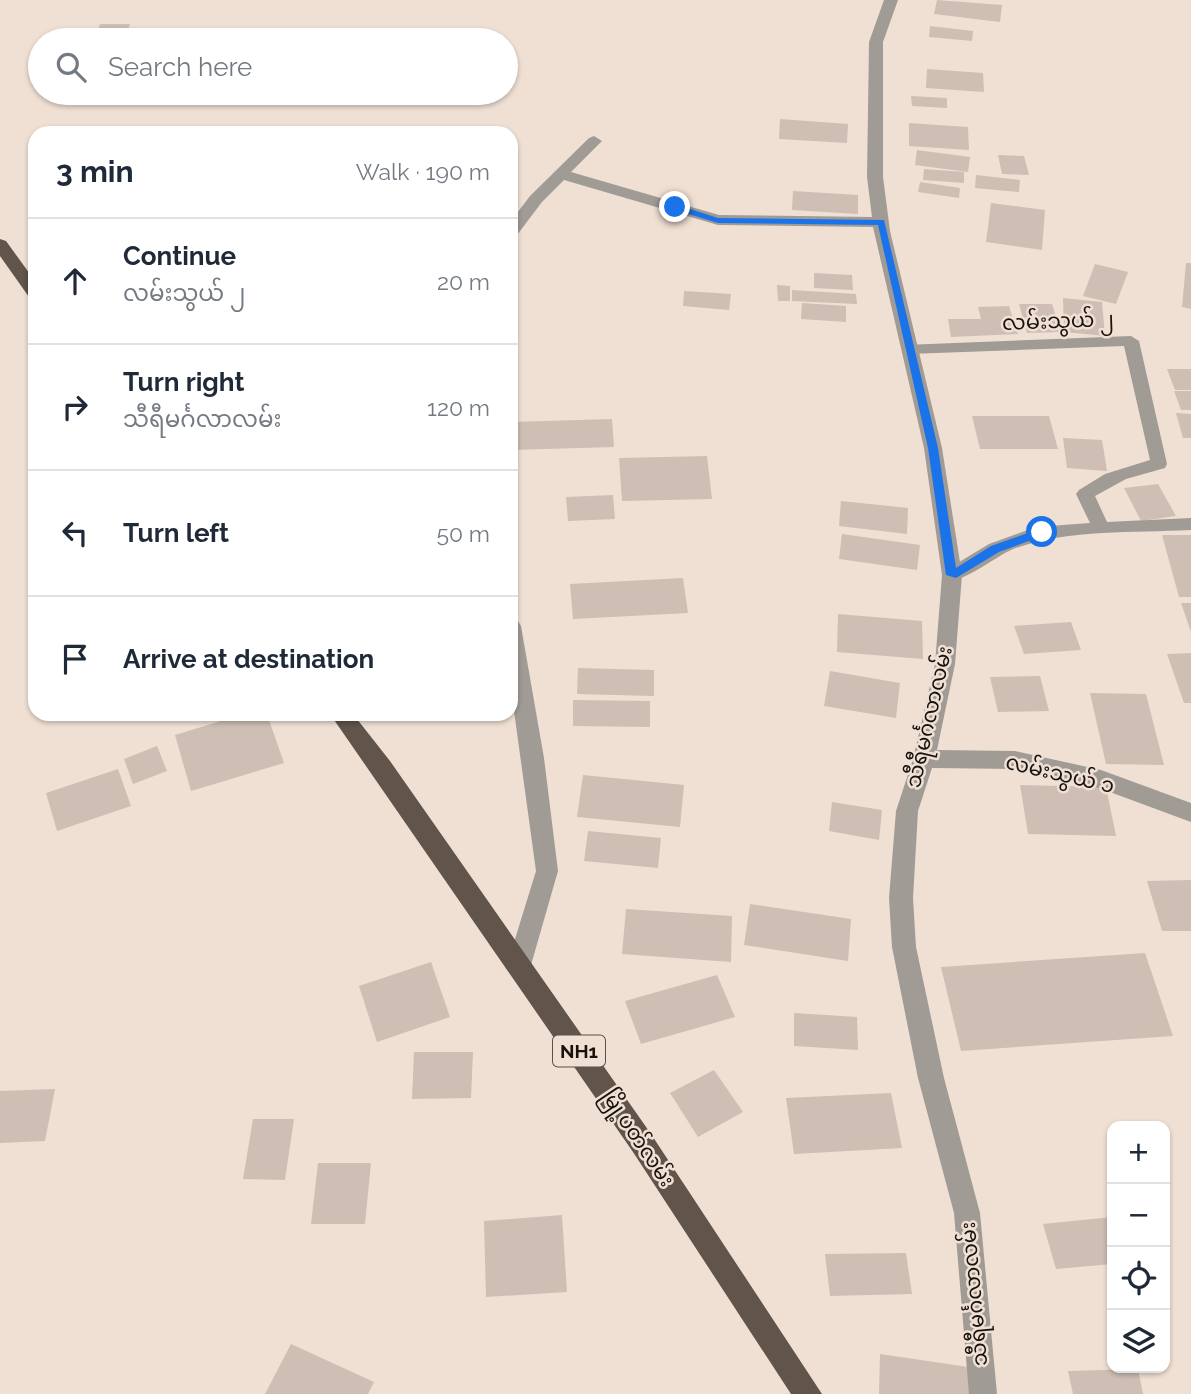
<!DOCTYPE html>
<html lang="en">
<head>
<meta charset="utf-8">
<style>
	:root { --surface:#fff; --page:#f2f2f3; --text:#1f2937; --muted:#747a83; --line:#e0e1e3 }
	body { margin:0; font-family:Raleway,"Noto Sans Myanmar",sans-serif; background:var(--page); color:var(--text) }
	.controls { position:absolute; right:21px; bottom:21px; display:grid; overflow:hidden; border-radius:14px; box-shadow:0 2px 5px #0004 }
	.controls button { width:63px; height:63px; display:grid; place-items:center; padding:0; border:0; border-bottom:2px solid var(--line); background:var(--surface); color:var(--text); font:35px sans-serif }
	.stop { position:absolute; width:21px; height:21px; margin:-16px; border:5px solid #1a73e8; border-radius:50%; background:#fff }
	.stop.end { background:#1a73e8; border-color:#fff; box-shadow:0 2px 7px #0008 }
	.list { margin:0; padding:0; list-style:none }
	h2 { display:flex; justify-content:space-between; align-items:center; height:91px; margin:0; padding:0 28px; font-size:30px }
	h2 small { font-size:23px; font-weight:400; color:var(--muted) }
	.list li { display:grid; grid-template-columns:46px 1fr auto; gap:21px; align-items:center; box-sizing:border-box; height:126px; padding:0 28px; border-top:2px solid var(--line) }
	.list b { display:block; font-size:26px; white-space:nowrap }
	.list p { margin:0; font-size:23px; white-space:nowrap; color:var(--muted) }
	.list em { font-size:23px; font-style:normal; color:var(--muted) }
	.icon { flex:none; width:38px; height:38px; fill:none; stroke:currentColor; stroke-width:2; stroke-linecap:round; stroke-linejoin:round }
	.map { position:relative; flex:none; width:1191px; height:1394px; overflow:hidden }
	.search { position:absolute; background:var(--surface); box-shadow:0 2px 5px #0004; left:28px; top:28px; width:490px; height:77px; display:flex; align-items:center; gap:18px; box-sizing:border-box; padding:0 24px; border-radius:38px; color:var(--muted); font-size:26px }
	.panel { position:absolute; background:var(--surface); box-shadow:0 2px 5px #0004; left:28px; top:126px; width:490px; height:595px; border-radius:21px }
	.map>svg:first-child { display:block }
	.building { fill:#cebeb3 }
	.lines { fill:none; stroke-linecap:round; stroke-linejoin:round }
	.service { fill:#a19b96; fill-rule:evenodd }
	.minor { fill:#a19b96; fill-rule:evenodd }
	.trunk { fill:#60544b; fill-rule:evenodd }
	.route { fill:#1a73e8 }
	.labels { text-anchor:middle; stroke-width:5; stroke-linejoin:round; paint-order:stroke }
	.shield { fill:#f0e0d4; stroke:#585049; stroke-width:2 }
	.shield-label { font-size:19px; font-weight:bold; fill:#17120e }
	.street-label { font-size:21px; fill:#17120e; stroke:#f0e0d4 }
</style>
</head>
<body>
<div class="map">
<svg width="1191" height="1394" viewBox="0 0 1191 1394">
	<rect width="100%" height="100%" fill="#f0e0d4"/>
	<g class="building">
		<polygon points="937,0 1002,5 1000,22 934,14"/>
		<polygon points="100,24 130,24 125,40 95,40"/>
		<polygon points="930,26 973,31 972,41 929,37"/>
		<polygon points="927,69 983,73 984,92 926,88"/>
		<polygon points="911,96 947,98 947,108 912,106"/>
		<polygon points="780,119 848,124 847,143 779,139"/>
		<polygon points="909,123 968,127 969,150 909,146"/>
		<polygon points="917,150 970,157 968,172 915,165"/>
		<polygon points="998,155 1024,156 1029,175 1002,174"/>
		<polygon points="924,169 964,172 964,183 923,180"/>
		<polygon points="976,175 1020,180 1019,192 975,188"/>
		<polygon points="920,182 960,188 959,198 918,192"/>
		<polygon points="793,191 858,195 858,214 792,210"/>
		<polygon points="991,203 1045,210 1042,250 986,242"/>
		<polygon points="1186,263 1191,263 1191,309 1182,307"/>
		<polygon points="1095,264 1128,272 1116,304 1083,296"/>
		<polygon points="814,273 852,275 853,290 814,288"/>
		<polygon points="777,285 790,286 790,301 778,301"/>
		<polygon points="792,290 856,294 857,304 792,301"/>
		<polygon points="684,291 731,294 729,310 683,306"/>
		<polygon points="1063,298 1102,302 1105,336 1064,332"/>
		<polygon points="802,303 846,306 846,322 801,319"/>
		<polygon points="1019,304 1052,304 1061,332 1027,333"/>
		<polygon points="1009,306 1018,334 951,337 948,319 981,319 978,307"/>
		<polygon points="1167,369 1191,369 1191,390 1175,390"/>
		<polygon points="1174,391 1191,391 1191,410 1181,410"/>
		<polygon points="1176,413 1191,414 1191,438 1183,438"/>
		<polygon points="972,416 1049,416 1058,449 980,449"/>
		<polygon points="612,419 614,447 511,450 511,422"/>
		<polygon points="1063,438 1102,440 1107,471 1067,468"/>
		<polygon points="707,456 712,499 622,501 619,458"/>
		<polygon points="1158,484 1176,516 1141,521 1124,488"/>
		<polygon points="613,495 615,519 568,521 566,497"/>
		<polygon points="841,501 908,508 907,534 839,526"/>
		<polygon points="842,534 920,545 917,570 839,559"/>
		<polygon points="1162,535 1191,535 1191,597 1179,597"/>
		<polygon points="683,578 688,613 573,619 570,584"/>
		<polygon points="1181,603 1191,603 1191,632"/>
		<polygon points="838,614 922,621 923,659 837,652"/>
		<polygon points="1071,622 1081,650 1024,654 1014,626"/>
		<polygon points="1191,653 1191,703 1184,703 1167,654"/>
		<polygon points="578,668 654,670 654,696 577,694"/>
		<polygon points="830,671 900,683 896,718 824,706"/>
		<polygon points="1040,676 1049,711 998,712 990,677"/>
		<polygon points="1090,693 1146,694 1164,765 1106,764"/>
		<polygon points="573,700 650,701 650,727 573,726"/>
		<polygon points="244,714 267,714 284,763 191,791 175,735"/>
		<polygon points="157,746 167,771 133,784 124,759"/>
		<polygon points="118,769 131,806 57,831 46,793"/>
		<polygon points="583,775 684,785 680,827 577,817"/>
		<polygon points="1020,785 1106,787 1116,836 1028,834"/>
		<polygon points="832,802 882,810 879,840 829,831"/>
		<polygon points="588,831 661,838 658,868 584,861"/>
		<polygon points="1191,880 1191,931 1162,931 1147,881"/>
		<polygon points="750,904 851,919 848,961 744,945"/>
		<polygon points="626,909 732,916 731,962 622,954"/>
		<polygon points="1145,953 1173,1036 961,1051 941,967"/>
		<polygon points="431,962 450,1017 377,1042 359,986"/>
		<polygon points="717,975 735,1017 641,1044 625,1001"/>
		<polygon points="794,1013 857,1017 858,1050 794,1046"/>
		<polygon points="414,1052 473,1052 471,1098 412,1099"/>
		<polygon points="714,1070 743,1112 698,1137 670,1093"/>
		<polygon points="55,1089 45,1141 0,1143 0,1091"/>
		<polygon points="891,1093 902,1148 794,1154 786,1098"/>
		<polygon points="253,1119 294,1119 285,1180 243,1179"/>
		<polygon points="318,1163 371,1163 365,1224 311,1224"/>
		<polygon points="562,1215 567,1292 486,1297 484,1221"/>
		<polygon points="1112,1217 1112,1264 1056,1269 1043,1224"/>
		<polygon points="906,1253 912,1294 830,1296 825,1254"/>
		<polygon points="291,1344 374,1382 368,1394 265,1394"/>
		<polygon points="880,1354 975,1368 975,1394 879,1394"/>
		<polygon points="1138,1369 1143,1394 1073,1394 1068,1371"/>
	</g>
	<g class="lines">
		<path class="service" d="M 1131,336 L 1139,341 L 1167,464 L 1165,468 L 1126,479 L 1095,496 L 1107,522 L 1191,518 L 1191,530 C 1132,533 1068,529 1013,549 C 996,556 961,585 946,580 L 943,575 L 946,570 L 989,544 L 1036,527 L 1090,523 L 1076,494 L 1079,490 L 1105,474 L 1150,460 L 1124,346 L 910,354 L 904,353 L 904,345 Z"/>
		<g class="minor">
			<polygon points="884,0 898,0 883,42 883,177 890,231 942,448 962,575 955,664 937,750 1015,751 1101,770 1191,803 1191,822 1099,788 1015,769 932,768 918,811 913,898 916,947 944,1078 980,1213 997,1394 969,1394 954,1213 918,1078 892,947 889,898 896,811 913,759 935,664 942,575 924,448 873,227 718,225 564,180 542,202 517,235 511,237 511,221 530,196 589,138 594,136 602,141 571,172 719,215 872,217 867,177 869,42"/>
			<polygon points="511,618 518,621 521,626 544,758 558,871 531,965 527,973 519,976 511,973 507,965 536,871 511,689"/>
		</g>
		<g class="trunk">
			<polygon points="0,239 6,241 35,281 35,298 29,297 0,256"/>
			<polygon points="330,714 353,714 390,761 651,1134 822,1394 791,1394 633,1152"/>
		</g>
	</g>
	<polygon class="route" points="675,204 718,218 884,220 938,448 956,568 991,546 1042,528 1045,529 1045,535 999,552 956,578 946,575 928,448 878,225 718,223 672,209"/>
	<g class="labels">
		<rect class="shield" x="553" y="1035.5" width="52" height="31" rx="5"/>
		<g class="shield-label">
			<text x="579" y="1058">NH1</text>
		</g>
		<g class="street-label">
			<text transform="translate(1058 321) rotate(-2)" y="7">လမ်းသွယ် ၂</text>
			<text transform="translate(929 717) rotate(-77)" y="7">သီရီမင်္ဂလာလမ်း</text>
			<text transform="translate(1060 774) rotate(13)" y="7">လမ်းသွယ် ၁</text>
			<text transform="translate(638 1138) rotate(56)" y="7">မြို့ပတ်လမ်း</text>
			<text transform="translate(974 1294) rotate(-95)" y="7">သီရီမင်္ဂလာလမ်း</text>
		</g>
	</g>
</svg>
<div class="controls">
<button>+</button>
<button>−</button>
<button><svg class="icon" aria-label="locate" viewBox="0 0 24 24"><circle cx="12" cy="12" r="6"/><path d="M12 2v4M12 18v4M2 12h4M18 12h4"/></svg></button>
<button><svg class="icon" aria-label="layers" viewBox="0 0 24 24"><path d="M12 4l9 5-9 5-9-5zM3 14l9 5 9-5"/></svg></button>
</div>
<div class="stop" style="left:1042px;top:532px"></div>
<div class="stop end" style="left:675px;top:207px"></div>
<div class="search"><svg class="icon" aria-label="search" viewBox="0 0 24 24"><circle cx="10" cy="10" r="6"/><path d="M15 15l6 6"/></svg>Search here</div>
<section class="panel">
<h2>3 min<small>Walk · 190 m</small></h2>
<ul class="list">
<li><svg class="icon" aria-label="ahead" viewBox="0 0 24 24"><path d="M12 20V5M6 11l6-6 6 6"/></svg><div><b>Continue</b><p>လမ်းသွယ် ၂</p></div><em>20 m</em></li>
<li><svg class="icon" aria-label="right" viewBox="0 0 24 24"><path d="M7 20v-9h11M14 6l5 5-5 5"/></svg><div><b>Turn right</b><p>သီရီမင်္ဂလာလမ်း</p></div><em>120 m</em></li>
<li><svg class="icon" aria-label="left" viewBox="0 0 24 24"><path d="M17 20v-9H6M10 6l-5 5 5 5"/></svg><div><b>Turn left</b></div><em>50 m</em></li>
<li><svg class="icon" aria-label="arrive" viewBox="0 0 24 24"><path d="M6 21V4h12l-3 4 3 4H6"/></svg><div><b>Arrive at destination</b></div></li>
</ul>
</section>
</div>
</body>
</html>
